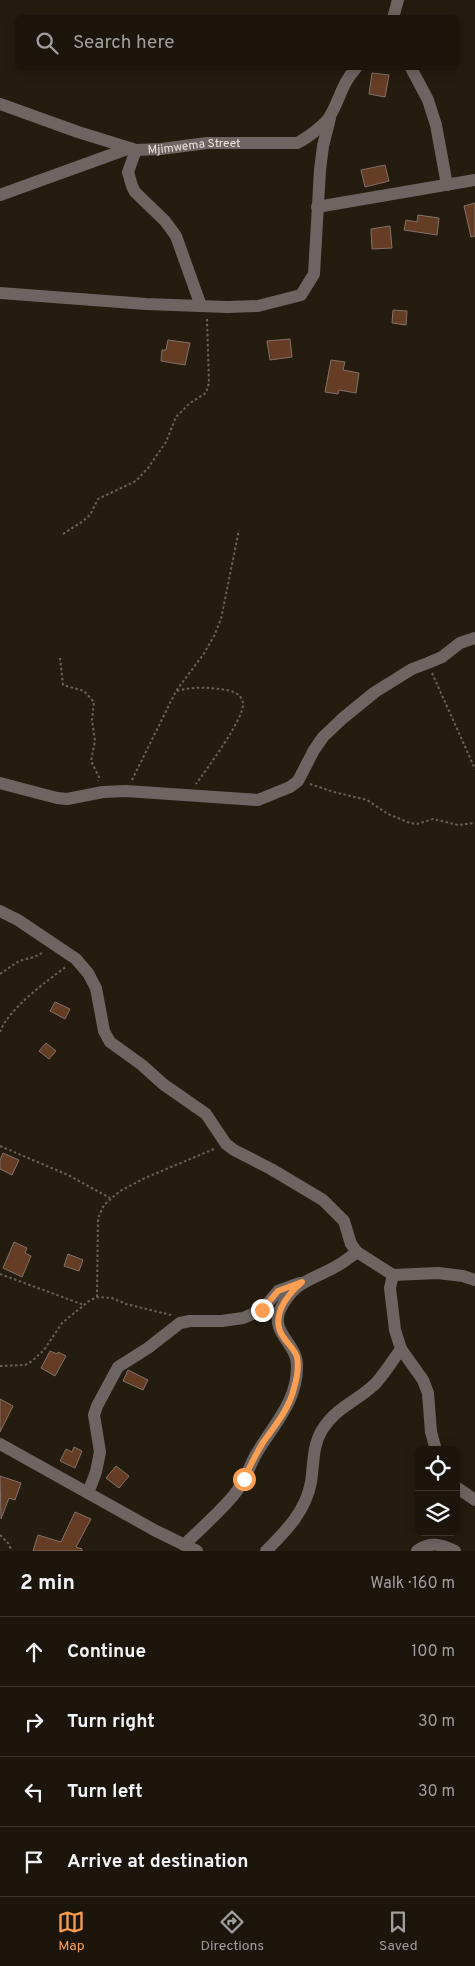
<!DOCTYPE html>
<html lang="en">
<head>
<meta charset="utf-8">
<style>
	:root { --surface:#1c150c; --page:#251e15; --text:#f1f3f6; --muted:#a09f9d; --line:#3a342d; --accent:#fb9e51 }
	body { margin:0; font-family:Overpass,sans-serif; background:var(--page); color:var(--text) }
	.controls { position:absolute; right:15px; bottom:15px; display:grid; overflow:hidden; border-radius:8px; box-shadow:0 2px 12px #0003 }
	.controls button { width:45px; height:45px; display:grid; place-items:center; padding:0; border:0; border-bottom:1px solid var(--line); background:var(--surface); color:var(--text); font:25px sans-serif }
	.stop { position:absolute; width:15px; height:15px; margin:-11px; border:4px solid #fb9e51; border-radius:50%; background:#fff }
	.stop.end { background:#fb9e51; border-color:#fff; box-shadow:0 1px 5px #0008 }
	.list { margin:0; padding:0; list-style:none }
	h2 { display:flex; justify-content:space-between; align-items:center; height:65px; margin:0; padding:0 20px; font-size:21px }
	h2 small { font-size:16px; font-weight:400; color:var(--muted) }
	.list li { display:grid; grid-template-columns:32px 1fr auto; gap:15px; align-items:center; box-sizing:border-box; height:70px; padding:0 20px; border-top:1px solid var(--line) }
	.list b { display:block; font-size:19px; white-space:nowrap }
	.list em { font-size:16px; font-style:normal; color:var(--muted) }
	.icon { flex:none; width:28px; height:28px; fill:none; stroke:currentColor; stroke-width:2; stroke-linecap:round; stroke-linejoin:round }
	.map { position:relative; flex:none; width:475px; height:1551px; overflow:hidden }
	.search { position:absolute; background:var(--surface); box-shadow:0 2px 12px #0003; left:15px; right:15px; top:15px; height:55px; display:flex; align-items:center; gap:12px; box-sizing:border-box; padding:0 18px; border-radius:8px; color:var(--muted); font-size:19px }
	.sheet { height:345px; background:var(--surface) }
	nav { display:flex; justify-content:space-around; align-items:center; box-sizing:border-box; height:70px; border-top:1px solid var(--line); background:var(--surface); font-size:14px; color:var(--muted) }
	nav a { display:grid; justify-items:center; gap:2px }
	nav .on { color:var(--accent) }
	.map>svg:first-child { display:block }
	.building { fill:#643d24; stroke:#827167 }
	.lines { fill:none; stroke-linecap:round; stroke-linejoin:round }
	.path { stroke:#6a6258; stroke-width:2; stroke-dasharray:2.5 2.5; stroke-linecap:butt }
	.minor { stroke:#6d6561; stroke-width:12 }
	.route { stroke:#fb9e51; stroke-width:6 }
	.labels { text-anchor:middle; stroke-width:4; stroke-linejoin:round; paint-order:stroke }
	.street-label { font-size:12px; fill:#e7e1d9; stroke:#0b0704 }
</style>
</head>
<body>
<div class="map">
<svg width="475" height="1551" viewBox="0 0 475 1551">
	<rect width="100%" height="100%" fill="#251c10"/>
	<g class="building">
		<polygon points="372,73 389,75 385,97 369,94"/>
		<polygon points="385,165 389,181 365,187 361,170"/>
		<polygon points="475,203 475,236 471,237 464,206"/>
		<polygon points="418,215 439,218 437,235 404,230 406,220 417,222"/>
		<polygon points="390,226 392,248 372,249 371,229"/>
		<polygon points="393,310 407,311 406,325 392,323"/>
		<polygon points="290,339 292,357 270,360 267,341"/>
		<polygon points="168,340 190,343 185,365 161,361 162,350 166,350"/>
		<polygon points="331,360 345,362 343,370 359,373 356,393 339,390 338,394 325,392"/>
		<polygon points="55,1002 70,1009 65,1019 50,1011"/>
		<polygon points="46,1043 56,1051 49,1059 39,1051"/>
		<polygon points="3,1153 19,1160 12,1175 0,1169 0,1160"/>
		<polygon points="14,1242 27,1248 25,1253 31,1256 22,1277 3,1268"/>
		<polygon points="68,1254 83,1260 79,1271 64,1266"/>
		<polygon points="50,1351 57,1354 58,1352 66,1356 55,1376 41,1368"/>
		<polygon points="128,1370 148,1380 143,1390 123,1381"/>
		<polygon points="0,1399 13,1406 0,1432"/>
		<polygon points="74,1447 82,1451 75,1468 60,1461 66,1449 72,1452"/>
		<polygon points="116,1466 129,1476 119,1488 106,1478"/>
		<polygon points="0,1476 21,1483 15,1500 9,1498 1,1519"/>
		<polygon points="75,1512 91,1519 76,1547 82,1549 82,1551 33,1551 38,1535 61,1542"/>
	</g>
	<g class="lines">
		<g class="path">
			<polyline points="63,534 83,521 90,515 98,499 136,481 148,468 166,442 176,417 190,403 206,393 209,383 207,319"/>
			<polyline points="60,658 63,685 84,691 94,702 92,720 95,741 91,761 99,777 98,781"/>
			<polyline points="432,673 475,769"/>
			<path d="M 177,691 C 191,687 205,687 219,689 C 229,690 242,692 243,704 C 244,719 206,770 196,784"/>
			<polyline points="132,780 176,691 203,655 214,636 221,619 239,530"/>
			<polyline points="310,784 334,792 367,800 388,814 410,823 417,824 433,819 458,825 475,823"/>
			<polyline points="0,974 19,961 34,957 44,952"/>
			<path d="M 0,1032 C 8,1009 47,981 67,966"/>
			<polyline points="0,1146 68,1175 110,1198"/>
			<polyline points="0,1274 84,1305"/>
			<polyline points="97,1297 98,1218 104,1205 120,1191 145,1178 214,1149"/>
			<polyline points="0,1366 25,1365 32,1361 44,1350 62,1323 89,1301 97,1297 112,1298 126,1304 171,1315"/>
			<polyline points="0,1535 8,1543 12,1551"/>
		</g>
		<g class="minor">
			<polyline points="393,18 398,0"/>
			<polyline points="411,68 428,100 436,125 447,185"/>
			<path id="s1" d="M 0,104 L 78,132 L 136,150 L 161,149 L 207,143 L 297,143 C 306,139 326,124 330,116 C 341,97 341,85 356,68"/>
			<polyline points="136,150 128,172 132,186 135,192 165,221 176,236 201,306"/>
			<polyline points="0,195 130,148"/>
			<polyline points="317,207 475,180"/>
			<polyline points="0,293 146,304 227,307 258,306 301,295 314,274 320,170 323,146 330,118"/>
			<polyline points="0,783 57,798 67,799 103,792 126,791 258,800 290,787 298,781 314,750 323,737 343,718 375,692 412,669 428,663 442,657 460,643 475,638"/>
			<polyline points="0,911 18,920 76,959 88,973 96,988 104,1031 110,1042 142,1065 163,1084 206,1114 226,1144 234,1150 271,1169 323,1200 344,1221 351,1244 357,1252 393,1275 438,1273 463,1276 475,1280"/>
			<polyline points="393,1275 390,1288 395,1330 401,1349 423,1380 428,1393 431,1432 436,1450"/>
			<polyline points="0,1444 156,1531 197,1551"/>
			<polyline points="456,1487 475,1500"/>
			<polyline points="88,1493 96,1472 100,1452 94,1415 97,1406 118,1367 148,1348 180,1323 190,1321 222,1321 243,1318 262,1310 278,1291 300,1283"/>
			<path d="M 184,1545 C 200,1529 218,1514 233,1496 C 243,1485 248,1470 255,1456 C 272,1426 298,1402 297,1365 C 297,1344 270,1332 280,1310 C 294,1281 310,1281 335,1267 C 343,1263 350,1257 357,1252"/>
			<path d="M 266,1551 C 286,1531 306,1511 311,1482 C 314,1464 312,1447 322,1430 C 336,1407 358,1401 376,1383 C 385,1373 393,1360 401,1349"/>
			<path d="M 417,1551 C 430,1541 441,1544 455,1551"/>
		</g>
	</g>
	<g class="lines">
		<path class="route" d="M 244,1479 C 250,1466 256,1453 264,1441 C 276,1424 289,1409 294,1388 C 297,1378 299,1367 297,1357 C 295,1350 288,1344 284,1338 C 269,1318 286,1296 302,1282 L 278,1291 L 262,1310"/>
	</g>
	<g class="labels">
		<g class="street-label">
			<text dy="4" stroke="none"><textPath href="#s1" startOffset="202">Mjimwema Street</textPath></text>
		</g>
	</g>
</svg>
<div class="controls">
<button><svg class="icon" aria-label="locate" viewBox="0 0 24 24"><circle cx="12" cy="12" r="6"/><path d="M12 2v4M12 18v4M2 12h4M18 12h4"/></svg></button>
<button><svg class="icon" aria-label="layers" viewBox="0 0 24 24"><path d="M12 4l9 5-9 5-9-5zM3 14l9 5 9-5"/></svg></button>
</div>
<div class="stop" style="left:244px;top:1479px"></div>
<div class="stop end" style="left:262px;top:1310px"></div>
<div class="search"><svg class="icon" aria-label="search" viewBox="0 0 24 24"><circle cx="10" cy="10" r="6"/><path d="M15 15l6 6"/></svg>Search here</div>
</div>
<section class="sheet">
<h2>2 min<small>Walk · 160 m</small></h2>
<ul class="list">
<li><svg class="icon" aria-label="ahead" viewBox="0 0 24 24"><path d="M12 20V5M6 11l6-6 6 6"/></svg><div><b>Continue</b></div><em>100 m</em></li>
<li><svg class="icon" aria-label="right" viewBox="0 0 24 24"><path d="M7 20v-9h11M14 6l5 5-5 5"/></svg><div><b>Turn right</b></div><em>30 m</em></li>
<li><svg class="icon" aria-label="left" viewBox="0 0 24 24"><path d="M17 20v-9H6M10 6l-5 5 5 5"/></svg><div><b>Turn left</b></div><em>30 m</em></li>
<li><svg class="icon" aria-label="arrive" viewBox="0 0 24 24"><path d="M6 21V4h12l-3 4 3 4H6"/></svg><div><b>Arrive at destination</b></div></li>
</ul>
</section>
<nav>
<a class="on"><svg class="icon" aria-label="map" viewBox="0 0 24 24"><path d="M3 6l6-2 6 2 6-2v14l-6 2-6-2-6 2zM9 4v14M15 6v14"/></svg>Map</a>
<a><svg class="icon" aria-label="directions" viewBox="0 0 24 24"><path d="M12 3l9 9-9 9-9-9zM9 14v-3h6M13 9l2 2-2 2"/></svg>Directions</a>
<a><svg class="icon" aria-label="saved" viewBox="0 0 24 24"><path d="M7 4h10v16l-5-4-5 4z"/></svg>Saved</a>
</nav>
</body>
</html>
